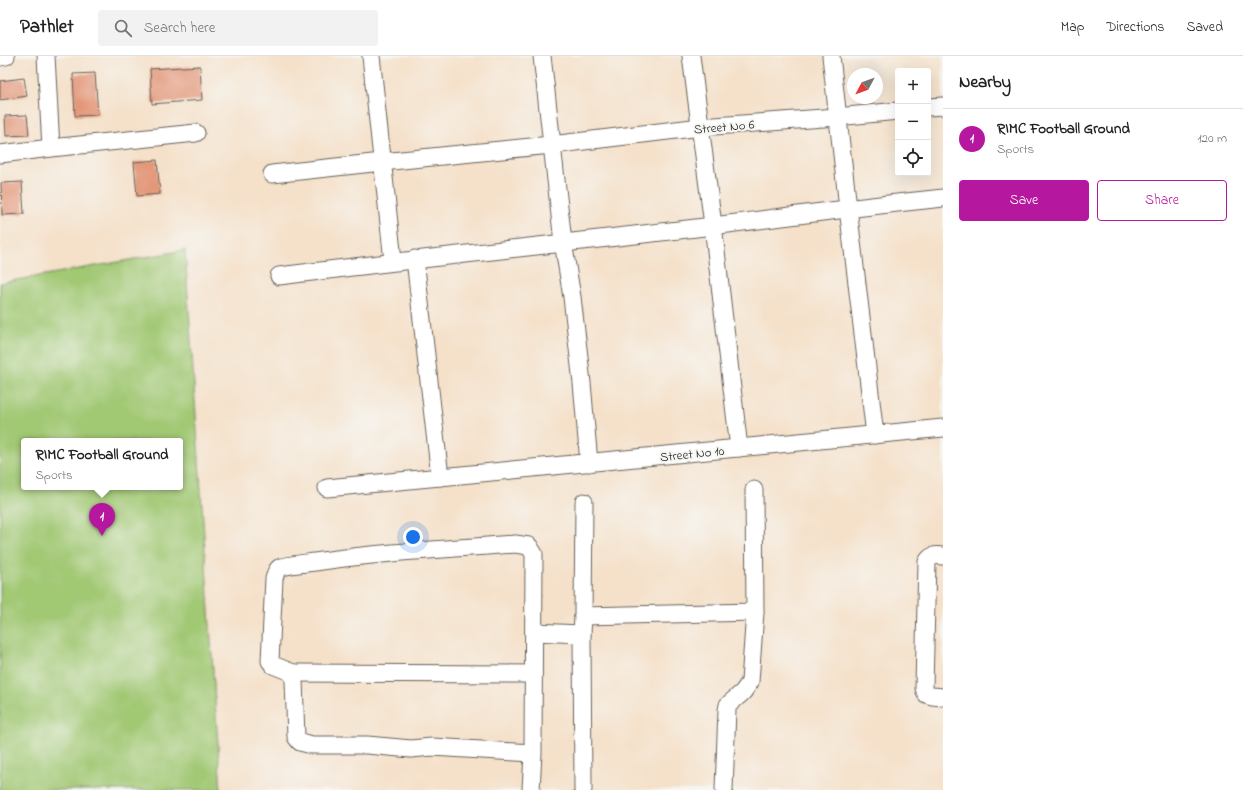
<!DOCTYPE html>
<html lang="en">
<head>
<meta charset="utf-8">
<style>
	:root { --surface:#fff; --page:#f2f2f2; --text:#222; --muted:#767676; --line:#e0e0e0; --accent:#b5179e }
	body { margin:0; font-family:"Indie Flower",sans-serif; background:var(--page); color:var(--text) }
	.controls { position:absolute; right:12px; top:12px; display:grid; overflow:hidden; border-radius:4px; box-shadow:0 4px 16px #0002 }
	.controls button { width:36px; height:36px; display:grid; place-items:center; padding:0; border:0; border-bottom:1px solid var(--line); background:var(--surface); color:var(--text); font:20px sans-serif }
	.compass { position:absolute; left:847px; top:12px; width:36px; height:36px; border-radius:50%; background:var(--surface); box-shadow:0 4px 16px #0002; rotate:229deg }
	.you { position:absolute; left:413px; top:481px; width:14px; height:14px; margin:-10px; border:3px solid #fff; border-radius:50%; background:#1a73e8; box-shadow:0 0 0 6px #1a73e833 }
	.badge { display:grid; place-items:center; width:26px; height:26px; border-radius:50%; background:var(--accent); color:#fff; font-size:13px; font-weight:700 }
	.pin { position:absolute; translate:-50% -33px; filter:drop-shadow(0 1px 2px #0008) }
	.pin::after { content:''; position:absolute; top:21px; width:14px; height:12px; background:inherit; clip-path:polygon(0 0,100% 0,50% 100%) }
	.popup { position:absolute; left:21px; top:382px; width:162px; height:52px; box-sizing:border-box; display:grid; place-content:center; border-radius:4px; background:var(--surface); filter:drop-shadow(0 1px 3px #0005); font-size:13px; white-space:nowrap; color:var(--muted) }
	.popup b { font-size:15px; color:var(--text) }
	.popup::after { content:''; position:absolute; left:50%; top:100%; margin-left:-8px; border:8px solid transparent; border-top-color:var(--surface) }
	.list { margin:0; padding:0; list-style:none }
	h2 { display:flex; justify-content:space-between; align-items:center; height:52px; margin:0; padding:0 16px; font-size:17px }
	h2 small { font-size:13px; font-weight:400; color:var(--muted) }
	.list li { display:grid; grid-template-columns:26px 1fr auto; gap:12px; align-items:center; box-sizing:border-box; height:60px; padding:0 16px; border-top:1px solid var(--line) }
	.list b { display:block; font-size:15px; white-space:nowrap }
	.list p { margin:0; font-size:13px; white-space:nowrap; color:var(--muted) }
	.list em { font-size:13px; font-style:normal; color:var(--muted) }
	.actions { display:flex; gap:8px; padding:12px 16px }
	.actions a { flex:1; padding:9px 0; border:1px solid var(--accent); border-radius:4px; text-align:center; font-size:14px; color:var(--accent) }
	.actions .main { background:var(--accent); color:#fff }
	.icon { flex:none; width:22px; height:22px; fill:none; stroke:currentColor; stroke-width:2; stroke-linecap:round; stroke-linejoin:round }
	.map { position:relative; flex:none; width:943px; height:734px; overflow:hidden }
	header { display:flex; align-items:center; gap:24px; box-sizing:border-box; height:56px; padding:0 20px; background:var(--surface); border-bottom:1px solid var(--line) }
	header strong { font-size:19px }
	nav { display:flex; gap:22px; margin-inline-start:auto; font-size:14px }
	.search { width:280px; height:36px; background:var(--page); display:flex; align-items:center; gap:10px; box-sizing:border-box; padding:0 14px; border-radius:4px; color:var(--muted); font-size:15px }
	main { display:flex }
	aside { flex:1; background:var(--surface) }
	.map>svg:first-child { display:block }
	.green { fill:#a1c873; stroke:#5e7248; fill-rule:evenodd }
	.building { fill:#e39779 }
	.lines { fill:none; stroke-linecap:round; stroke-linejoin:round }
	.minor-casing { stroke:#686159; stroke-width:19 }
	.minor { stroke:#fff; stroke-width:17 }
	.labels { text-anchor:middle; stroke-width:4; stroke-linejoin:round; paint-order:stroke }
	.street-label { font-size:13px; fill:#1c1c1c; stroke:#f6f6f2 }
</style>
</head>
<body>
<header>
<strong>Pathlet</strong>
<div class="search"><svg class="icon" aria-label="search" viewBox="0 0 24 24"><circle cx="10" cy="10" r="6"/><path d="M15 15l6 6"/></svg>Search here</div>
<nav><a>Map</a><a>Directions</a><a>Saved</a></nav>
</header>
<main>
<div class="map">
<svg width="943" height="734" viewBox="0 0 943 734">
	<rect width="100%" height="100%" fill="#f6f6f2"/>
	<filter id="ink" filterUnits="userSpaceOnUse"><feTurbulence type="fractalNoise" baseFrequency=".025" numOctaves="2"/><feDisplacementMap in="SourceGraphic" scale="8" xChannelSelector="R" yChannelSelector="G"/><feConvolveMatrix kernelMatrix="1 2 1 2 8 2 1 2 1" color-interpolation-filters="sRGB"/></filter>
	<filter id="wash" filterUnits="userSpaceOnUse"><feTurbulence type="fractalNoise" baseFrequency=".012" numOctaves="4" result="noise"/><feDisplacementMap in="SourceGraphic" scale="16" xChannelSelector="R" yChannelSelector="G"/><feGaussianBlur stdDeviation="0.9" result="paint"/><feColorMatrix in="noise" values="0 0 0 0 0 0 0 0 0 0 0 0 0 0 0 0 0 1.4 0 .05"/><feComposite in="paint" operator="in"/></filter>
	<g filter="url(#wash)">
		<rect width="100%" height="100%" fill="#f5e1ca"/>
		<path class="green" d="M 185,194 L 221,734 L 0,734 L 0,227 ZM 24,385 L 180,385 L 180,431 L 24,431 Z"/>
		<g id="blocks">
			<g class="building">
				<polygon points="200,10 202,44 152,48 150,13"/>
				<polygon points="95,17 98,59 75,60 73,18"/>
				<polygon points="24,22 27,40 0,44 0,25"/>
				<polygon points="27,59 29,79 6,80 5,60"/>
				<polygon points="157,104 160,138 137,140 134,106"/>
				<polygon points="22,126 24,158 2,159 1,127"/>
			</g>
		</g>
	</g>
	<g filter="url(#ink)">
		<use href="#blocks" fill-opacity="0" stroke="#686159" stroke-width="1"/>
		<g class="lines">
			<g class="minor-casing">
				<g id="minor">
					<polyline points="46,0 51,92 196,77"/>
					<polyline points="371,0 393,205"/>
					<polyline points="542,0 563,186 572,241 582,327 589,407"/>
					<polyline points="691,0 713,169 739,392"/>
					<polyline points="831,0 848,152 875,379"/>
					<polyline points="0,1 6,0"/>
					<polyline points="928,51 943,50"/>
					<polyline points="0,98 51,92"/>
					<polyline points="272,118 382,106 551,89 701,71 837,61 898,55"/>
					<polyline points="415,203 440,421"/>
					<path d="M 279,220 C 423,202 568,187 713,170 C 789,160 866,150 943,142"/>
					<polyline points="327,432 943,372"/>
					<path d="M 943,500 C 935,499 931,499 927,506 L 924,632 L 926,638 L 932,640 L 943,641"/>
					<polyline points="583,560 755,556"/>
					<polyline points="534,576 582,578"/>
					<polyline points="293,617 533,618"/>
					<path d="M 531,734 L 533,697 L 534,498 L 529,490 L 515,488 C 448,493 381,496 315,506 C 308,507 285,509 279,512 C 276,514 275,519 274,523 L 270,605 L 273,609 L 293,617 L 294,624 L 296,681 L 300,686 L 312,689 L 367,689 L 411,693 L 432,691 L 533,697"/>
					<polyline points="583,734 582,578 583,560 584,446"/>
					<polyline points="724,734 727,654 728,649 743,636 750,626 755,556 754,434"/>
				</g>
			</g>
			<use href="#minor" class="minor"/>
		</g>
	</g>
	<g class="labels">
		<g class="street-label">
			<text transform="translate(724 70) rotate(-5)" y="5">Street No 6</text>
			<text transform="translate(692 397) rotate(-6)" y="5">Street No 10</text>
		</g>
	</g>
</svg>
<div class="controls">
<button>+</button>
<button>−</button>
<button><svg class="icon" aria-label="locate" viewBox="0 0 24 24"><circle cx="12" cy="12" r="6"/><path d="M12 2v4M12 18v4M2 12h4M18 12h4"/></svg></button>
</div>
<svg class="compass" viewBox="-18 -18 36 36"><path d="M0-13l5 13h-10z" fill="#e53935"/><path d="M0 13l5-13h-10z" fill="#767676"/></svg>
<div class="you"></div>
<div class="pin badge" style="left:102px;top:480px">1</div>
<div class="popup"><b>RIMC Football Ground</b>Sports</div>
</div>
<aside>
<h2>Nearby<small></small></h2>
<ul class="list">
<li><span class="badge">1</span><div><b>RIMC Football Ground</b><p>Sports</p></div><em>120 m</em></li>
</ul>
<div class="actions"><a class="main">Save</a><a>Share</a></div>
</aside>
</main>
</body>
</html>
